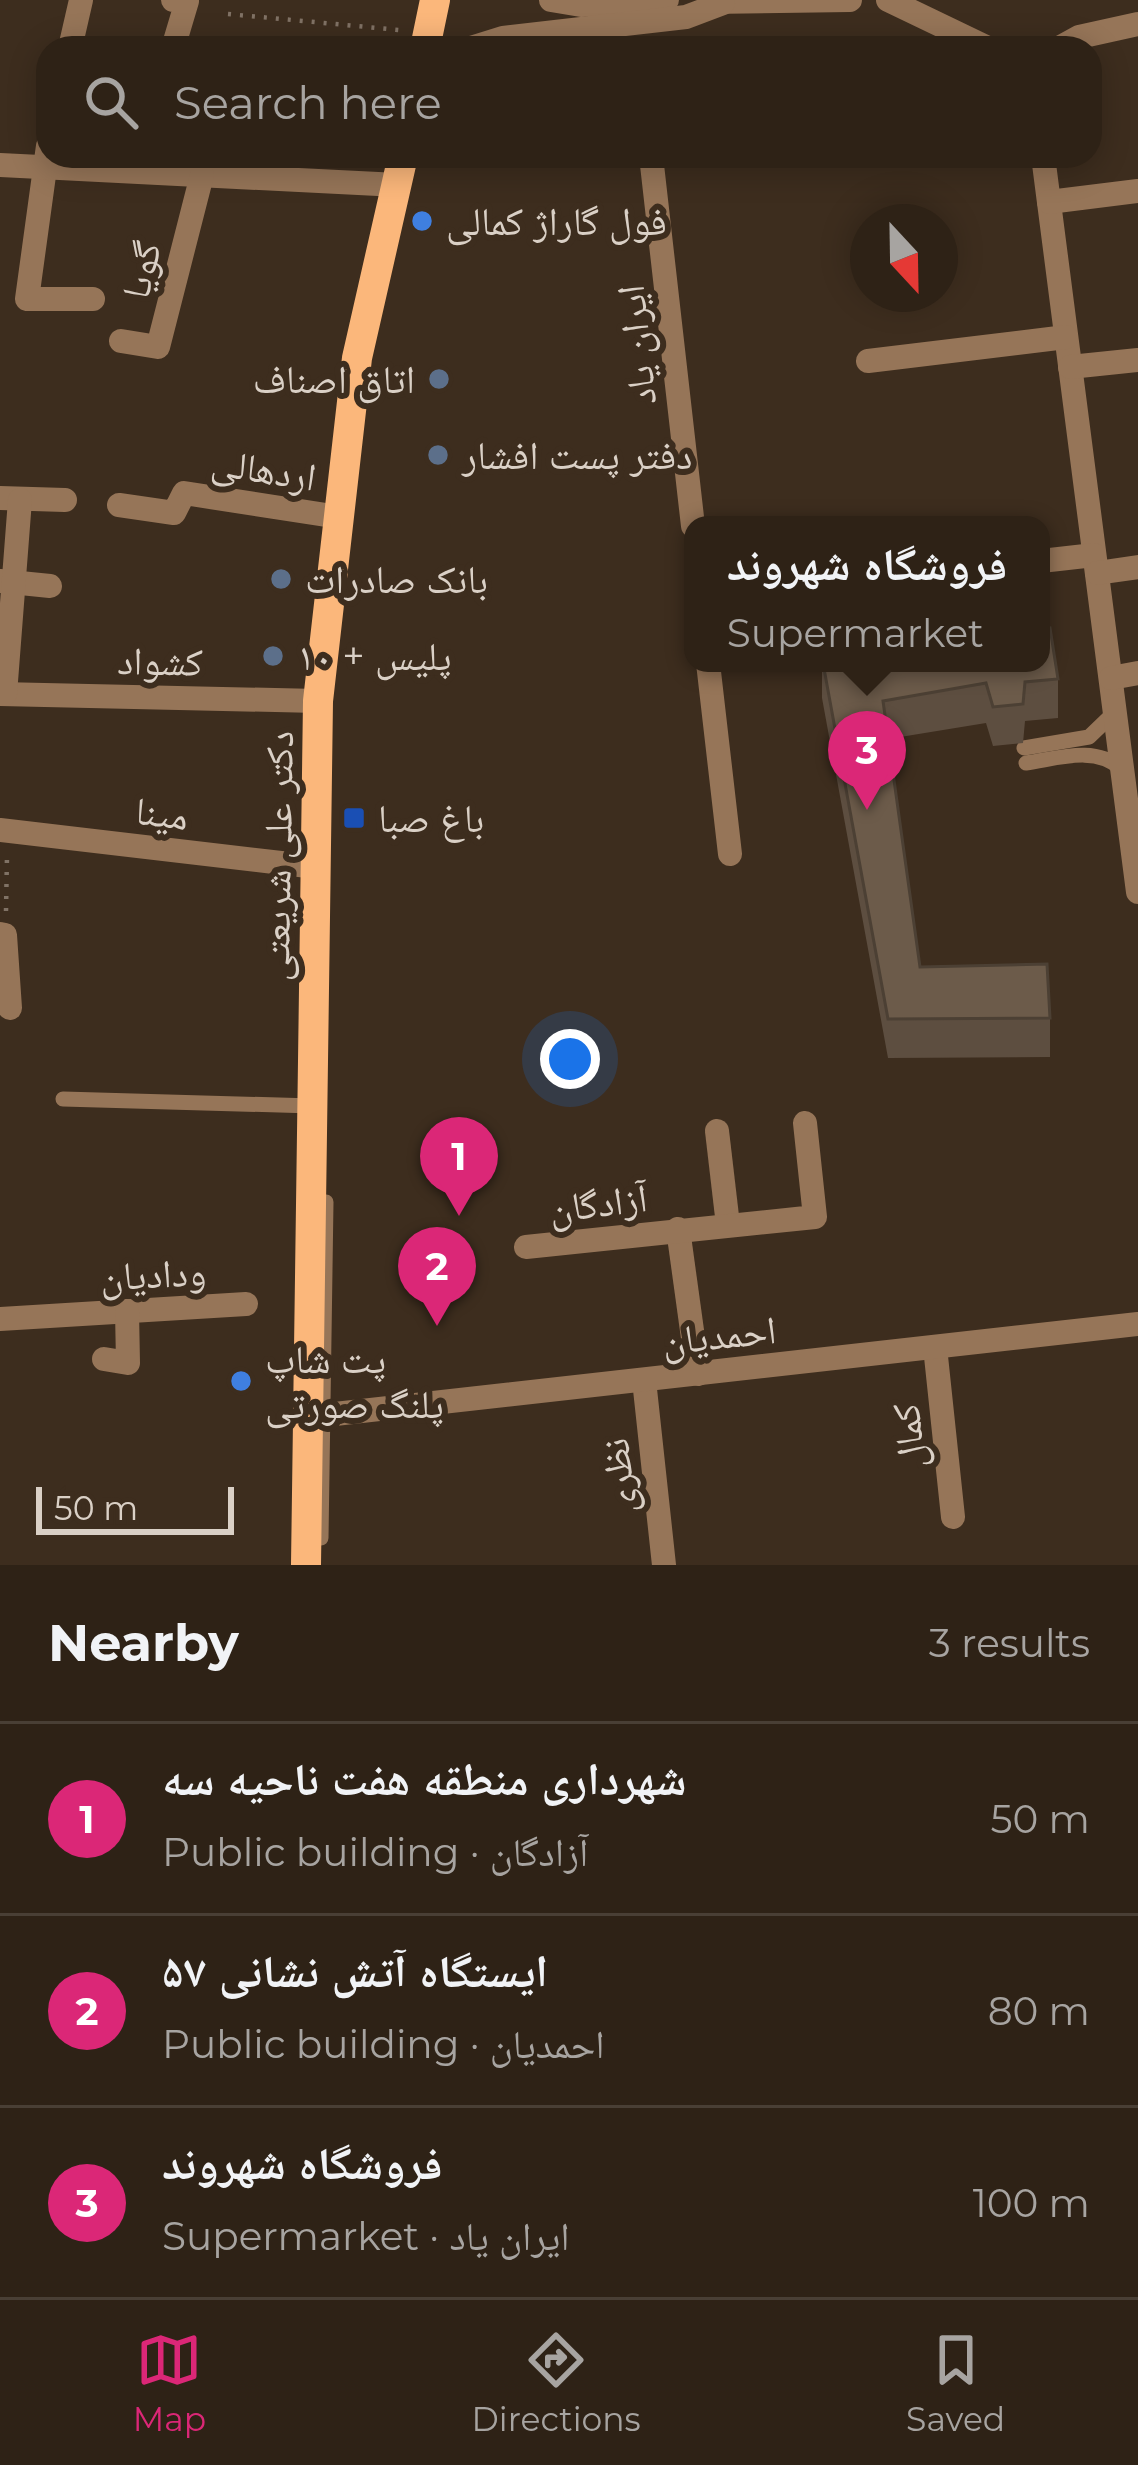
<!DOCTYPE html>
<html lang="en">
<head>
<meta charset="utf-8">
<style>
	:root { --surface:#2e2216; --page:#3a2f23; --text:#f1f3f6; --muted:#a7a4a1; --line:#493f35; --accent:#db2777 }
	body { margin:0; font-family:Montserrat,"Noto Naskh Arabic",sans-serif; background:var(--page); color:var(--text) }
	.compass { position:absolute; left:850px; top:204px; width:108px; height:108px; border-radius:50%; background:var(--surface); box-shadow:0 6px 30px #0003; rotate:158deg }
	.scale { position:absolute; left:36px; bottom:30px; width:198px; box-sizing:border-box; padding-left:12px; border:6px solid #dad0c6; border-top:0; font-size:33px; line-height:42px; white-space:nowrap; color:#dad0c6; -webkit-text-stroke:9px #3d2d1e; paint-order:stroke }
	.you { position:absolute; left:570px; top:1059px; width:42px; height:42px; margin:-30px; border:9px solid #fff; border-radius:50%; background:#1a73e8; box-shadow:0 0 0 18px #1a73e833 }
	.badge { display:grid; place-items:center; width:78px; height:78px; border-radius:50%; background:var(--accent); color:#fff; font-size:39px; font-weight:700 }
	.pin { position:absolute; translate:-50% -99px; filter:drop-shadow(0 3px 6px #0008) }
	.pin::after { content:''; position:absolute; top:63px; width:42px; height:36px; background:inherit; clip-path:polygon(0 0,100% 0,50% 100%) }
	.popup { position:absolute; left:684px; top:516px; width:366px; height:156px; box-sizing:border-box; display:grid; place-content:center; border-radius:24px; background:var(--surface); filter:drop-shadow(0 3px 9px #0005); font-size:39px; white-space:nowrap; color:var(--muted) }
	.popup b { font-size:45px; color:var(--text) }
	.popup::after { content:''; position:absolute; left:50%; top:100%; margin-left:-24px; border:24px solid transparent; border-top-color:var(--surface) }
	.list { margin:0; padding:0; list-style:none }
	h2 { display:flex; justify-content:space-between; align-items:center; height:156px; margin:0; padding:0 48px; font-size:51px }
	h2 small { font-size:39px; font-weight:400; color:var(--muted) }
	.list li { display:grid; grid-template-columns:78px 1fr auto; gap:36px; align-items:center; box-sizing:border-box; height:192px; padding:0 48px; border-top:3px solid var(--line) }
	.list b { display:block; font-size:45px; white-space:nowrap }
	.list p { margin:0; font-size:39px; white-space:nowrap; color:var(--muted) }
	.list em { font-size:39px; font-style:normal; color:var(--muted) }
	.icon { flex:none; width:66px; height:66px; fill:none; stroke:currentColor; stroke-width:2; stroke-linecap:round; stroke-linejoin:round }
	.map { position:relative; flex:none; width:1138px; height:1565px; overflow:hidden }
	.search { position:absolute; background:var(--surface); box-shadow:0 6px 30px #0003; left:36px; right:36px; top:36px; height:132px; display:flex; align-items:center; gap:30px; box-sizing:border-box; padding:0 42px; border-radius:36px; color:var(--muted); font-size:45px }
	.sheet { height:732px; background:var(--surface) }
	nav { display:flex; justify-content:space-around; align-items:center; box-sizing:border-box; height:168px; border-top:3px solid var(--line); background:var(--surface); font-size:33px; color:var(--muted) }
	nav a { display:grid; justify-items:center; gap:6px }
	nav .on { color:var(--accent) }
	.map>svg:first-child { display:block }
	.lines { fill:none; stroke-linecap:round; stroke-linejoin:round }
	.path { stroke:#807265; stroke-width:4.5; stroke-dasharray:3 9; stroke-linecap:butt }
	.lane { stroke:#967558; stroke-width:15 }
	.street { stroke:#967558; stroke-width:24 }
	.primary { stroke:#fbb77b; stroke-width:30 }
	.wall { fill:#5d4e40 }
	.building { fill:#6c5b4a; stroke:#4c4034; stroke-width:3 }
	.shop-dot { fill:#3f7fe0; stroke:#3d2d1e; stroke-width:4.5 }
	.service-dot { fill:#5c6f8a; stroke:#3d2d1e; stroke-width:4.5 }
	.transit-dot { fill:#1a4fb4; stroke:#3d2d1e; stroke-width:4.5 }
	.labels { text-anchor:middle; stroke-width:12; stroke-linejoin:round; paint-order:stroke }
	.poi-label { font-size:39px; fill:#dad0c6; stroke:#3d2d1e; text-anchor:start }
	.street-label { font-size:39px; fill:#dad0c6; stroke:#3d2d1e }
</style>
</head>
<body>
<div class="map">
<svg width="1138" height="1565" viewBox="0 0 1138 1565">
	<rect width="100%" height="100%" fill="#3d2d1e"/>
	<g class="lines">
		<g class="path">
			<polyline points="228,14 399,30"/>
			<polyline points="6,911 7,856"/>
		</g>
		<g class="lane">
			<polyline points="1024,748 1089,737 1115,712"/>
			<path d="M 1026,763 C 1056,759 1095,745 1120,768"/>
			<polyline points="63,1099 313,1106"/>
			<polyline points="321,1538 326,1202"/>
		</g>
		<g class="street">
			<polyline points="551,0 581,5 667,0"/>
			<polyline points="888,0 988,48"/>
			<polyline points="709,2 850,0"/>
			<polyline points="70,48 81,0"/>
			<polyline points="173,48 187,1 173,0"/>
			<polyline points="471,48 503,38 686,17 723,3"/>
			<polyline points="1059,48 1079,37 1138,24"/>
			<polyline points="48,146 27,299 93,299"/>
			<polyline points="651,156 693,526"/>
			<polyline points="1043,156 1138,892"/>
			<polyline points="0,165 398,185"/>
			<polyline points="1049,202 1138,191"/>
			<polyline points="121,341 158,347 202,175"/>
			<polyline points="868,361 1066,337"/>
			<polyline points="1070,367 1138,360"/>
			<polyline points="0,498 65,500"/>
			<polyline points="119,505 174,513 184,493 339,517"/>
			<polyline points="1041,561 1094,555"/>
			<polyline points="1097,573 1138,567"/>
			<polyline points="0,581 50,586"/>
			<polyline points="708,663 730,854"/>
			<polyline points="1111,678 1138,673"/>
			<polyline points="0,694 318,701"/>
			<polyline points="5,694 20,500"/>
			<polyline points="0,830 316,867"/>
			<polyline points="0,934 5,935 10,1008"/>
			<polyline points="717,1131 728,1225"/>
			<polyline points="678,1229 698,1374"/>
			<polyline points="526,1247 815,1217 805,1123"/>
			<polyline points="0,1319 246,1304"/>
			<polyline points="935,1347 953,1517"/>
			<polyline points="104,1359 128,1363 127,1311"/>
			<polyline points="644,1380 664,1565"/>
			<polyline points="308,1417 1138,1324"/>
		</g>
		<g class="primary">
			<polyline points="425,48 435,0"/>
			<polyline points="306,1565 318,701 357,358 403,156"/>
		</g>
	</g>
	<polygon class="wall" points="822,663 1058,679 1058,718 1025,721 1023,743 993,746 986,723 888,739 920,967 1050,1018 1050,1057 888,1058 822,698"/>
	<polygon class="building" points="1050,628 1058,679 1025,682 1023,704 993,707 986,683 883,701 920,967 1047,964 1050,1018 888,1019 823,663 1041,663 1041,629"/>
	<g class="shop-dot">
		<circle cx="422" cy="221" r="12"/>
		<circle cx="241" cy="1381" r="12"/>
	</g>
	<g class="service-dot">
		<circle cx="439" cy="379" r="12"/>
		<circle cx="438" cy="455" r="12"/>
		<circle cx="281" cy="579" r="12"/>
		<circle cx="273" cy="656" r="12"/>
	</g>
	<rect class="transit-dot" x="342" y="806" width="24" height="24" rx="6"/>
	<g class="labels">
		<g class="poi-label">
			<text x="446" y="235">فول گاراژ کمالی</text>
			<text x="415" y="393" text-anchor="end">اتاق اصناف</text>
			<text x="462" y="469">دفتر پست افشار</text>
			<text x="305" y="593">بانک صادرات</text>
			<text x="297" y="670">پلیس + ۱۰</text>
			<text x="378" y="832">باغ صبا</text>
			<text x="265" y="1373">پت شاپ<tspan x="265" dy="45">پلنگ صورتی</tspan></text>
		</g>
		<g class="street-label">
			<text transform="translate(141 270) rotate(-76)" y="14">گویا</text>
			<text transform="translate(636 345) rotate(-96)" y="14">ایران یاد</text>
			<text transform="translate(264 469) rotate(9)" y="14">اردهالی</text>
			<text transform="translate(160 661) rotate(1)" y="14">کشواد</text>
			<text transform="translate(162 813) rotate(7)" y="14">مینا</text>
			<text transform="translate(277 856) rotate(-89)" y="14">دکتر علی شریعتی</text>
			<text transform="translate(598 1203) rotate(-7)" y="14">آزادگان</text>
			<text transform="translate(153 1274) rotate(-3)" y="14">ودادیان</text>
			<text transform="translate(719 1335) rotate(-6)" y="14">احمدیان</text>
			<text transform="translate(908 1436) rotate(-96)" y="14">کمال</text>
			<text transform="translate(618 1476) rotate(-96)" y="14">نظری</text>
		</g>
	</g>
</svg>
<svg class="compass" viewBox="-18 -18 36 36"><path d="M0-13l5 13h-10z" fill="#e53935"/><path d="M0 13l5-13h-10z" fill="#a7a4a1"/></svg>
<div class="scale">50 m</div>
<div class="you"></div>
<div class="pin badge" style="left:459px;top:1216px">1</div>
<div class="pin badge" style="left:437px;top:1326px">2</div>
<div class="pin badge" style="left:867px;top:810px">3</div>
<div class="popup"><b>فروشگاه شهروند</b>Supermarket</div>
<div class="search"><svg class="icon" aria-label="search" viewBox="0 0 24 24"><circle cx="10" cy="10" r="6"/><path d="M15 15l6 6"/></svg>Search here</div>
</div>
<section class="sheet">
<h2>Nearby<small>3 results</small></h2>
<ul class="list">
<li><span class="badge">1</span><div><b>شهرداری منطقه هفت ناحیه سه</b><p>Public building · آزادگان</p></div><em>50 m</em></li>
<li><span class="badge">2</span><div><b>ایستگاه آتش نشانی ۵۷</b><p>Public building · احمدیان</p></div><em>80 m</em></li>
<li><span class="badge">3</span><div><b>فروشگاه شهروند</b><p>Supermarket · ایران یاد</p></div><em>100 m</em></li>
</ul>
</section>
<nav>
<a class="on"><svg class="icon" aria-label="map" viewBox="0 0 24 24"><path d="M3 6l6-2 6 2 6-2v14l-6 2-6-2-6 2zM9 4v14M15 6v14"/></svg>Map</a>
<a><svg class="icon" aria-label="directions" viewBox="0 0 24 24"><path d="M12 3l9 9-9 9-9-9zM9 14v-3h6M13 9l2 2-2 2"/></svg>Directions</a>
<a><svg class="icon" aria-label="saved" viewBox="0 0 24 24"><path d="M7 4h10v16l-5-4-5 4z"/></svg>Saved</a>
</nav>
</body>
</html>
